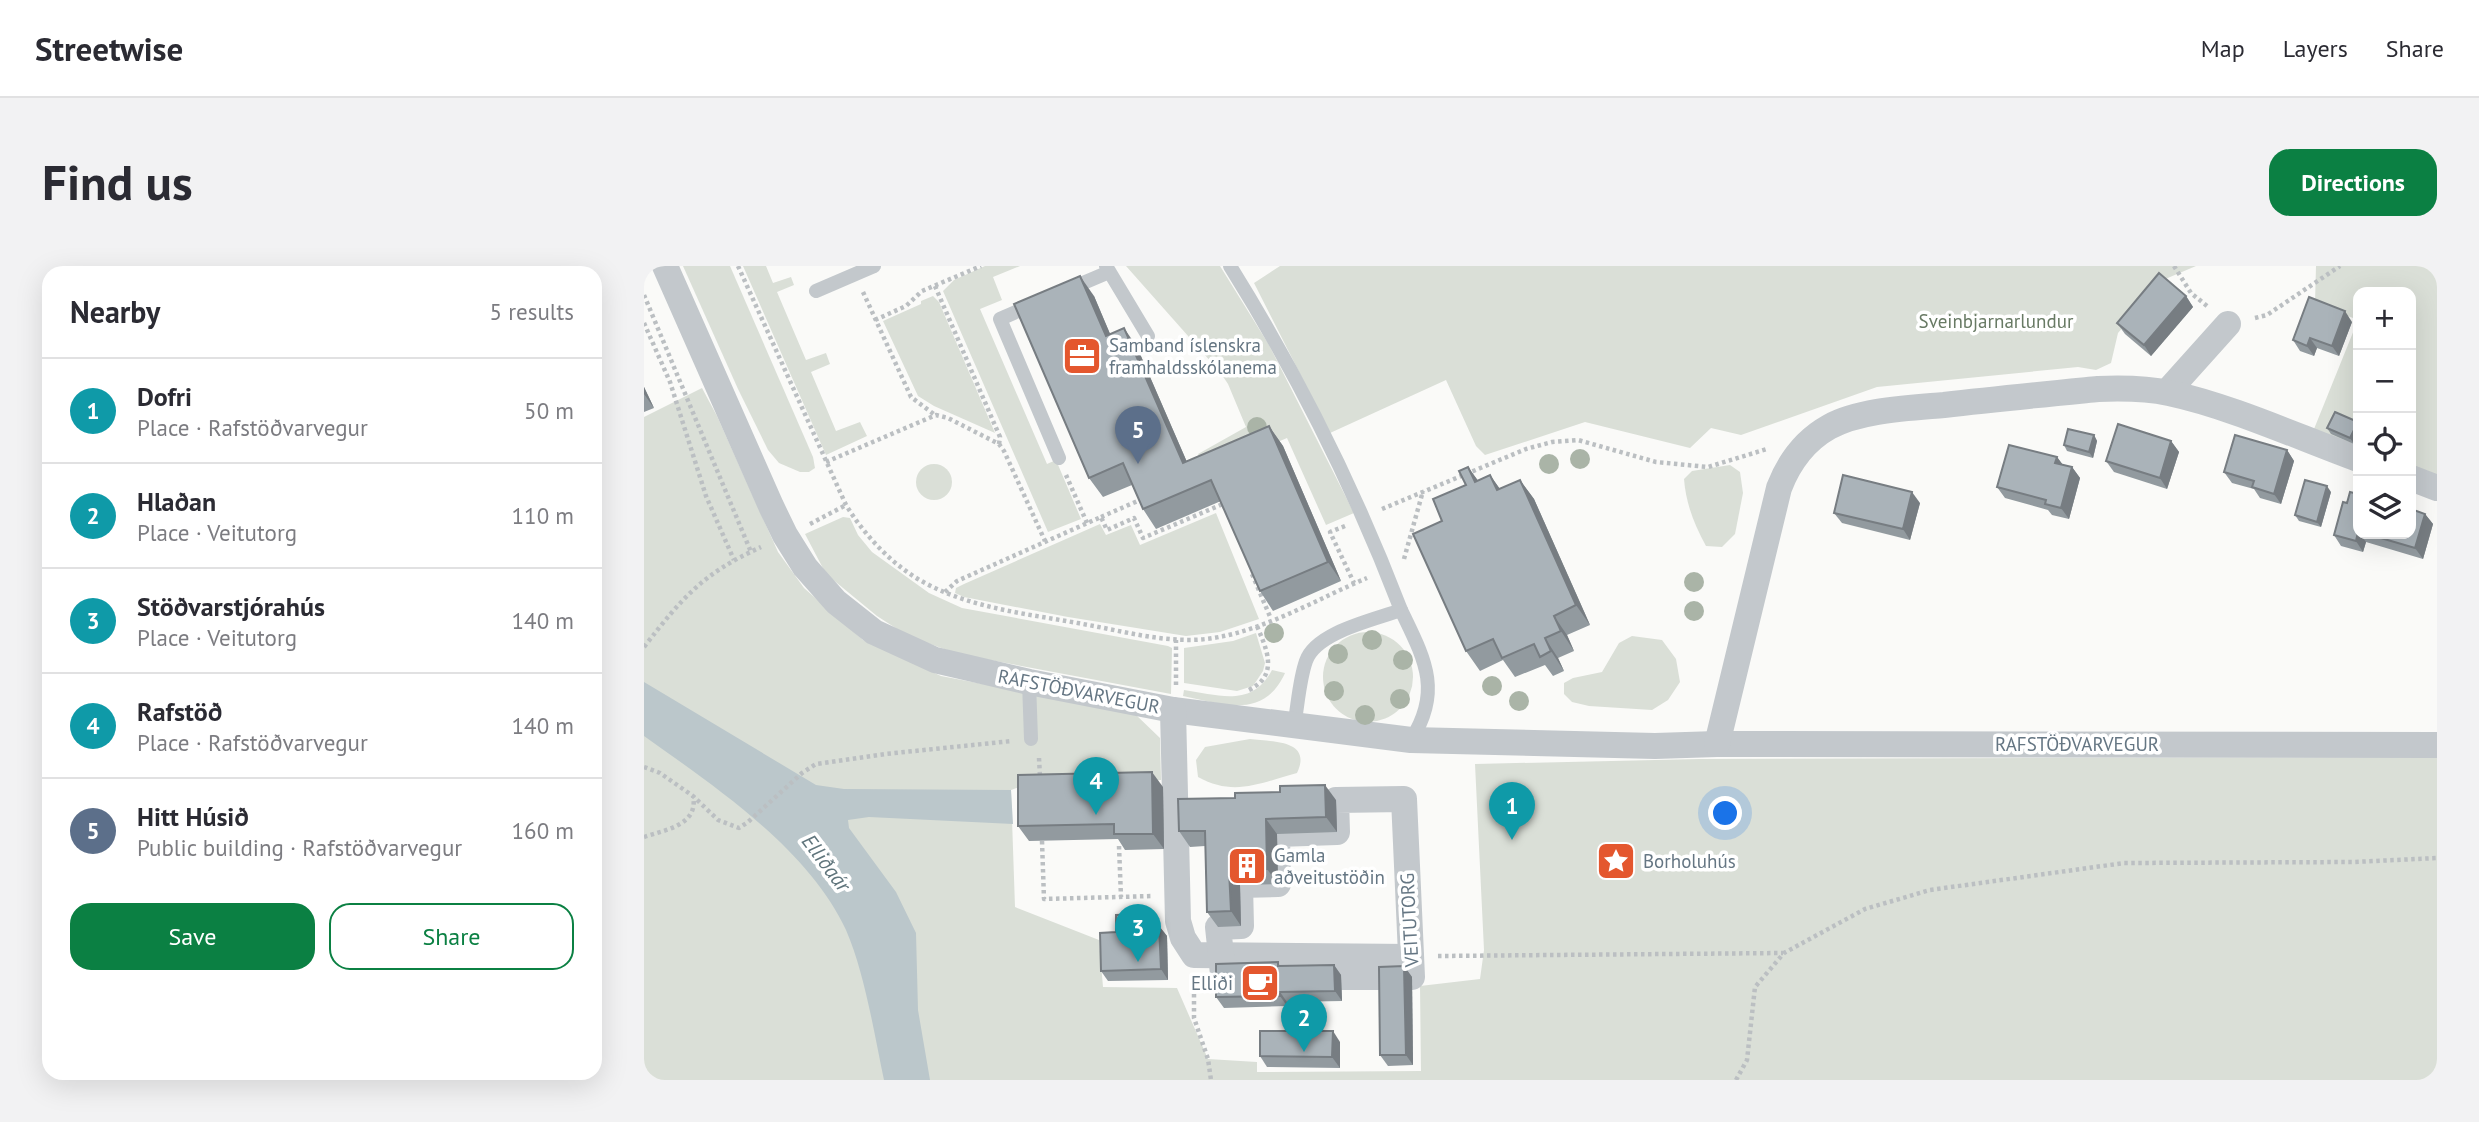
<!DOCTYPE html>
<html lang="en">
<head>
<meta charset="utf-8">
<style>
	:root { --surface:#fff; --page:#f2f2f3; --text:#2b2b33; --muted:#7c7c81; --line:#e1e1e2; --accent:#0b8043 }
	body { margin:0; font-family:"PT Sans",sans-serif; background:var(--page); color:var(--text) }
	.controls { position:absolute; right:21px; top:21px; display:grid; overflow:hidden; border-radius:14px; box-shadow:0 7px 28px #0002 }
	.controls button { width:63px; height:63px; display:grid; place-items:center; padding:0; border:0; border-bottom:2px solid var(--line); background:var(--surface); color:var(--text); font:35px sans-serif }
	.you { position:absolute; left:1082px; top:548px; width:24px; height:24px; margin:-18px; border:5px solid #fff; border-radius:50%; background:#1a73e8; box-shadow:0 0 0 10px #1a73e833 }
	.badge { display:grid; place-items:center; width:46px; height:46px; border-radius:50%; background:var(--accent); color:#fff; font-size:23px; font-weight:700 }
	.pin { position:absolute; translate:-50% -58px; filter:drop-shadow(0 2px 4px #0008) }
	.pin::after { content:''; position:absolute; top:37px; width:24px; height:21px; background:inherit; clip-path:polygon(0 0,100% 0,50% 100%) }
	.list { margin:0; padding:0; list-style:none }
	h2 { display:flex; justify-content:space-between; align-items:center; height:91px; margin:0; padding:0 28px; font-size:30px }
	h2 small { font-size:23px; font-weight:400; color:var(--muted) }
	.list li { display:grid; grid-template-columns:46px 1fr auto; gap:21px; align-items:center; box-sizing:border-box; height:105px; padding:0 28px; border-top:2px solid var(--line) }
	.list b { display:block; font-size:26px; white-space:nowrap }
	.list p { margin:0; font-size:23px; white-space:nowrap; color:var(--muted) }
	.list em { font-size:23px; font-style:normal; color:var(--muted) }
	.actions { display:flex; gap:14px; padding:21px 28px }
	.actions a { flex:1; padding:16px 0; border:2px solid var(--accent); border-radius:21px; text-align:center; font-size:24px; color:var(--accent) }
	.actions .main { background:var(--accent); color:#fff }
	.icon { flex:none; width:38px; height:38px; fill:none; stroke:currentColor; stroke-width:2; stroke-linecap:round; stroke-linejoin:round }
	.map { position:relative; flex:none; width:1793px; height:814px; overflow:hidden; border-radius:21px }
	header { display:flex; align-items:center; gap:42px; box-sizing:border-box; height:98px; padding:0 35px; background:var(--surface); border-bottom:2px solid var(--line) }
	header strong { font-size:33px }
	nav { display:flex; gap:38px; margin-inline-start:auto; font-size:24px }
	.intro { display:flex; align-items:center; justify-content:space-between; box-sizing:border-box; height:168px; padding:0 42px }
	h1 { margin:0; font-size:49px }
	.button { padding:18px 32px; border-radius:21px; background:var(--accent); color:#fff; font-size:24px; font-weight:700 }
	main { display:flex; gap:42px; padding:0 42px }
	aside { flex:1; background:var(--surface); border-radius:21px; box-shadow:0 7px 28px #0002 }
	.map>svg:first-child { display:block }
	.green { fill:#dadfd7 }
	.water { fill:#bbc7cb }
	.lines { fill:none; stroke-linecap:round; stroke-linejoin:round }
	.path { stroke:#bbbfc2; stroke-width:4.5; stroke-dasharray:3.5 3.5; stroke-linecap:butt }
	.lane { stroke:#c3c8cc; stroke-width:14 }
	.street { stroke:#c3c8cc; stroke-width:26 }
	.tree { fill:#aab4a7 }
	.wall { fill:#929a9f }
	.shaded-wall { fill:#777d82 }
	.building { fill:#aab3b9; stroke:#777d82; stroke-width:2 }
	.labels { text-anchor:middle; stroke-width:7; stroke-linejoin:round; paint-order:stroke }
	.park-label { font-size:19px; fill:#687a64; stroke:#fff }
	.poi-label { font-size:19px; fill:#657683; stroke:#fff; text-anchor:start }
	.street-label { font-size:19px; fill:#657683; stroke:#fff }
	.water-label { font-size:21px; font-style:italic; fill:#60757c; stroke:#fff }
</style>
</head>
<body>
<header>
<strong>Streetwise</strong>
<nav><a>Map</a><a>Layers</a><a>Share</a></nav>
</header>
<div class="intro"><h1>Find us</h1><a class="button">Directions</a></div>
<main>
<aside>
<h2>Nearby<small>5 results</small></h2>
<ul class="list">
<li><span class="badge" style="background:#0f9aa8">1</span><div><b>Dofri</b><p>Place · Rafstöðvarvegur</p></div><em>50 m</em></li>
<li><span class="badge" style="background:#0f9aa8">2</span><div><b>Hlaðan</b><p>Place · Veitutorg</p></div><em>110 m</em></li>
<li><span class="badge" style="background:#0f9aa8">3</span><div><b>Stöðvarstjórahús</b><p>Place · Veitutorg</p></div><em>140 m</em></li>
<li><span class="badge" style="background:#0f9aa8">4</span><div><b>Rafstöð</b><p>Place · Rafstöðvarvegur</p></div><em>140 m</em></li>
<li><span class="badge" style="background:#5c6f8a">5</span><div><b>Hitt Húsið</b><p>Public building · Rafstöðvarvegur</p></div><em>160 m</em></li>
</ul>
<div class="actions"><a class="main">Save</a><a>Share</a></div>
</aside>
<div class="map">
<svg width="1793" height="814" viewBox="0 0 1793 814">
	<rect width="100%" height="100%" fill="#fafaf8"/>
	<g class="green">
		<polygon points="39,0 86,0 169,191 171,202 165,206 156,206 135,197 124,184 94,123"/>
		<polygon points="99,0 122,0 129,17 147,11 150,19 133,26 162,94 182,87 186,98 167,106 192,165 216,156 223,170 182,189"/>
		<polygon points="341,0 376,0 349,11 358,34 336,43 403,198 412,194 437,253 404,266 299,25 310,14"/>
		<polygon points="482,0 576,0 625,79 710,247 682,259 643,172 562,207 554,188 602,161 584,118 576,106"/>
		<polygon points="636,0 1552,0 1519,14 1474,67 1467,97 1452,104 1434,101 1233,121 1097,169 1067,162 1046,182 941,156 841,189 832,180 802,114 686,167 610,17"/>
		<polygon points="1672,0 1793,0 1793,213 1767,202 1767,26 1714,26 1714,181 1670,163 1714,54 1671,37"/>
		<polygon points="289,30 295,36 351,167 290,140 274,130 239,55 277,38 277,35"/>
		<polygon points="58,122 73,150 134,286 160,322 219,374 297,410 490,447 516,472 517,514 386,517 367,524 371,641 455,674 459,721 533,722 564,793 613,796 613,806 777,805 776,720 836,713 840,684 831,498 1055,493 1793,491 1793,814 0,814 0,151"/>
		<circle cx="290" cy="216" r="18"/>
		<path d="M 1086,199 L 1096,206 L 1099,227 L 1091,268 L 1078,281 L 1062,280 C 1050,258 1042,238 1040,213 L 1048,205 Z"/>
		<polygon points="572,247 615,353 576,366 542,370 424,351 320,331 311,327 312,322 320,318 456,258 462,269 487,259 496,279"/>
		<polygon points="199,251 206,252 214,269 228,286 285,327 318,342 524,380 528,382 527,428 314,388 264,370 233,350 182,308 161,268"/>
		<circle cx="724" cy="411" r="45"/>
		<polygon points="612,367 621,397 619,405 609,420 593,425 540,417 540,382 589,375"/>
		<polygon points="988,370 1018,374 1032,393 1036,416 1024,434 1008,444 945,440 928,436 920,428 920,417 929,412 958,406 975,377"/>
		<path d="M 628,404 L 641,407 C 620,454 578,438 539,430 L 540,424 C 575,429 608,442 628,404 Z"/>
		<path d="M 606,473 C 627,476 669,473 653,507 C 616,517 590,531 554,511 L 552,494 L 561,481 Z"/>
	</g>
	<path class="water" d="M 0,416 L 172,519 L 200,523 L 367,524 L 369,558 L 225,551 L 204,554 L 205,562 L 252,626 L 272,667 L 274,744 L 286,814 L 240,814 C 230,767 221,708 202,664 C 165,583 70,520 0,470 Z"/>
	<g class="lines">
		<g class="path">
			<path d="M 94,0 L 202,239 C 221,270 249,300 281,317 C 330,343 385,348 439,358 C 484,366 530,380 575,371 C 622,363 678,331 723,312"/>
			<polyline points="1530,0 1547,27 1563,40"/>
			<polyline points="291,20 356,171 355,178"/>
			<polyline points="219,26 267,131 291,149"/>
			<polyline points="0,29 107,286"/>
			<polyline points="1611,52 1623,49 1696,0"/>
			<polyline points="231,54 262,40 278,25 337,0"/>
			<polyline points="0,57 26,116 62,230 90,294"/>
			<polyline points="182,196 292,149 304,152 355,178 360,185 401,275"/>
			<polyline points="422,209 443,257"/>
			<polyline points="738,243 882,183 908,176 934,174 1012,196 1064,201 1123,183"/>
			<polyline points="457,251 496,234"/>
			<polyline points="166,258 202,239"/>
			<polyline points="701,260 686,266 710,317"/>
			<polyline points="760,293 779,225"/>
			<polyline points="608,308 627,353"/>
			<polyline points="301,326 313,315 457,251 463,264 490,252 499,272 579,238 581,242"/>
			<path d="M 0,381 C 39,331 58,308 117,281"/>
			<polyline points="532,419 532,374"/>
			<path d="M 605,424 C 635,409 623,384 613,360"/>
			<polyline points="395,492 396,511"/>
			<polyline points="0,501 16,507 49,530 74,554 95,562 104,556 158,507 172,498 241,488 368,475"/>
			<path d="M 0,571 C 21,564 55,559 49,530"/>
			<polyline points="398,575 400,633 509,630"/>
			<polyline points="475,580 477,631"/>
			<polyline points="794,690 1139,687"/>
			<polyline points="550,714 550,752 564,793 567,814"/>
			<polyline points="1092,814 1103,794 1111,721 1140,687 1221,643 1286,624 1480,597 1710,596 1793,592"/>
		</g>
		<g class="lane">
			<polyline points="462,0 504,70"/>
			<path d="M 586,0 C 654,109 711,224 757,344"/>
			<polyline points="425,23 465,6"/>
			<polyline points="172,25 230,0"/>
			<polyline points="390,38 356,53 415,192"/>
			<polyline points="385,416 387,473"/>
			<path d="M 650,460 C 654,439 655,415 662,395 C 672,366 730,354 757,344 C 780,392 799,424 767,474"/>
		</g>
		<g class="street">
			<polyline points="21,0 127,240 141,269 161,301 192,336 230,366 291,394 385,416 529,444 767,474 1011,480 1073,478 1793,479"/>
			<polyline points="1523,126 1584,58"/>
			<polyline points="1767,212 1793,222"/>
			<polyline points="529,444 534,655 539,672 550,689 767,691"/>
			<path d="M 1073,478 L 1135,222 C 1145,196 1160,175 1185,161 C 1215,144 1265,142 1300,139 C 1351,133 1403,128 1454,123 C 1478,122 1501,122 1525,127 C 1586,140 1654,171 1714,193"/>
			<polygon points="760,533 768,711 641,711 641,707 579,708 574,661 597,660 596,619 634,618 633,568 693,566 692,534"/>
		</g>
	</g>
	<g class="tree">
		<circle cx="613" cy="161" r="10"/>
		<circle cx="936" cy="193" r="10"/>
		<circle cx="905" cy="198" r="10"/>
		<circle cx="1050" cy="316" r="10"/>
		<circle cx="1050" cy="345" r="10"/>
		<circle cx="630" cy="367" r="10"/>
		<circle cx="728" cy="374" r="10"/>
		<circle cx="694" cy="388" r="10"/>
		<circle cx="759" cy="394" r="10"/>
		<circle cx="848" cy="420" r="10"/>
		<circle cx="690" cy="425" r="10"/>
		<circle cx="756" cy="433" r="10"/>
		<circle cx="875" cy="435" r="10"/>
		<circle cx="721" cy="449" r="10"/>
	</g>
	<g class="wall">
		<polygon points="450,30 466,68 493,81 543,196 625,160 639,180 697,315 629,345 616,325 577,235 512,263 499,243 488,219 459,231 445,212"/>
		<polygon points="1542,30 1549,41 1507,90 1481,68 1473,57"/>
		<polygon points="1708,56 1695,90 1673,82 1670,90 1656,85 1649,74"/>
		<polygon points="0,121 10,142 0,146"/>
		<polygon points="1714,156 1710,178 1687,168 1683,162"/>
		<polygon points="1450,169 1453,175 1449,192 1423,185 1420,179"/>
		<polygon points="1527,175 1535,186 1523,223 1470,206 1462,195"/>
		<polygon points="1643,184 1650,195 1637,238 1616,232 1610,223 1588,217 1580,206"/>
		<polygon points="1413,191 1419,199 1428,201 1436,212 1425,253 1408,249 1404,244 1361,232 1353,221"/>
		<polygon points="824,201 834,215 846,209 856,223 876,214 890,233 946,359 923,369 930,385 914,392 920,405 909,410 901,399 871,411 859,394 836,405 822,385 798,255 822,219"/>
		<polygon points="1687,226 1677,261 1655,255 1651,249"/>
		<polygon points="1276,237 1266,274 1198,257 1190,247"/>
		<polygon points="1781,248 1789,258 1779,293 1722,276 1719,286 1697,280 1690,269 1767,268"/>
		<polygon points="519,521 520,583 481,584 474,573 385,575 374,560"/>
		<polygon points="692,534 693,566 633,568 634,618 596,619 597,660 574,661 563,646 561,580 546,581 535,565"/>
		<polygon points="505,660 515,660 523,670 524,714 464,715 457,705 472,666"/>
		<polygon points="634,696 636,700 690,699 697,709 698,735 643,736 643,740 580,742 572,731"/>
		<polygon points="760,700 768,711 769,799 744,800 736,789"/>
		<polygon points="696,776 696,802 623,801 616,790"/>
	</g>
	<g class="shaded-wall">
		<polygon points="436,10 450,30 475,89 462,70"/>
		<polygon points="1542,30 1549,41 1507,90 1500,79"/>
		<polygon points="1701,45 1708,56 1695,90 1688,80"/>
		<polygon points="480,62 493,81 552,217 539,197"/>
		<polygon points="1666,72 1673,82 1670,90 1663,80"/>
		<polygon points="0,121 10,142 0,128"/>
		<polygon points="1714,156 1714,169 1710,178 1706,172"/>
		<polygon points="625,160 639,180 697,315 684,296"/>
		<polygon points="1450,169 1453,175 1449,192 1445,186"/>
		<polygon points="1527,175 1535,186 1523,223 1516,212"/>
		<polygon points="1643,184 1650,195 1637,238 1630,228"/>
		<polygon points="1413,191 1421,202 1411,197"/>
		<polygon points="824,201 838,220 831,216"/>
		<polygon points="1428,201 1436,212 1425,253 1417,242"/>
		<polygon points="846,209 860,229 853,224"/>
		<polygon points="876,214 890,233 946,359 932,339"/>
		<polygon points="1683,220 1687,226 1677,261 1673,256"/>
		<polygon points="1268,226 1276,237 1266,274 1259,263"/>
		<polygon points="1781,248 1789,258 1779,293 1771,282"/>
		<polygon points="1714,268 1716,268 1722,276 1719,286 1712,275"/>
		<polygon points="910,350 923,369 930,385 917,365"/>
		<polygon points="901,372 914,392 920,405 907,385"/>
		<polygon points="508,506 519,521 520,583 509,568"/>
		<polygon points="681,519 692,534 693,566 682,551"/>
		<polygon points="622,553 633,568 634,618 623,603"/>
		<polygon points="585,604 596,619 597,660 587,645"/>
		<polygon points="497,648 505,659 505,671 498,660"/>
		<polygon points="515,660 523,670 524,714 517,703"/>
		<polygon points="690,699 697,709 698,735 691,725"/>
		<polygon points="760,700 768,711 769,799 762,789"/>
		<polygon points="636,726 643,736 643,740 636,730"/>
		<polygon points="689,765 696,776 696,802 688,791"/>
	</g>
	<g class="building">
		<polygon points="1515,7 1542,30 1500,79 1473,57"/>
		<polygon points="436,10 462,70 480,62 539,197 625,160 684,296 616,325 567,214 499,243 479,197 445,212 370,38"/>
		<polygon points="1665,31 1701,45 1688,80 1666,72 1663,80 1649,74"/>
		<polygon points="1691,146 1714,156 1706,172 1683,162"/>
		<polygon points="1474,158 1527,175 1516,212 1462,195"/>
		<polygon points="1424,163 1450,169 1445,186 1420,179"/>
		<polygon points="1591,169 1643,184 1630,228 1608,221 1610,215 1580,206"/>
		<polygon points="1365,179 1413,191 1411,197 1428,201 1417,242 1401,238 1402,234 1353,221"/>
		<polygon points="824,201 831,216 846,209 853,224 876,214 932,339 910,350 917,365 901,372 907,385 896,391 890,378 858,392 849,373 822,385 769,268 798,255 789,233 822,219 815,205"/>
		<polygon points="1199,209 1268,226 1259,263 1190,247"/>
		<polygon points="1661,214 1683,220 1673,256 1651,249"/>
		<polygon points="1706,226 1714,228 1714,266 1712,275 1690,269 1699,236 1703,237"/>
		<polygon points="1767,243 1781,248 1771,282 1723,268 1767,268"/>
		<polygon points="508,506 509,568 470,568 470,558 374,560 374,509"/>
		<polygon points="681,519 682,551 622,553 623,603 585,604 587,645 563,646 561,565 535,565 534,533 591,532 591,527 636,526 636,520"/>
		<polygon points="497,648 498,660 515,660 517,703 457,705 456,667 472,666 472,649"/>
		<polygon points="634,696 634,700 690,699 691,725 636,726 636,730 572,731 572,698"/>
		<polygon points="760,700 762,789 736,789 735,701"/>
		<polygon points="616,765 689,765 688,791 616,790"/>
	</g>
	<defs>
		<g id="office-square" transform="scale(2.0125)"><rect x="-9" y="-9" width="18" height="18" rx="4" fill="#e4572e" stroke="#fff"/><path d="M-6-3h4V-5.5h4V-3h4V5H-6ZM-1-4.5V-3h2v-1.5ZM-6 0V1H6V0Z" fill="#fff"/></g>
		<g id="sight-square" transform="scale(2.0125)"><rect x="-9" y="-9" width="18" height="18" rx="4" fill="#e4572e" stroke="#fff"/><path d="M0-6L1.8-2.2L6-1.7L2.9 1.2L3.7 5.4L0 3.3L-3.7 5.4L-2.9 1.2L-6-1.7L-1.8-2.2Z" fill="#fff"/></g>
		<g id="building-square" transform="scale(2.0125)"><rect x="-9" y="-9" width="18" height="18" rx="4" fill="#e4572e" stroke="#fff"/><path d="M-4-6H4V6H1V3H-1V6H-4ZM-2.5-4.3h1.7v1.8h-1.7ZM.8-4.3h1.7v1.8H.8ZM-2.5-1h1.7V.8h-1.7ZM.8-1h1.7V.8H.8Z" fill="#fff"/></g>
		<g id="cafe-square" transform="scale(2.0125)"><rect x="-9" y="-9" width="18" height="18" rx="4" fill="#e4572e" stroke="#fff"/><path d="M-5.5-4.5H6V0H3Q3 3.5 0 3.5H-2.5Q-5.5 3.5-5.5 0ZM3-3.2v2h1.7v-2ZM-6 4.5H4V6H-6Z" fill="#fff"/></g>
	</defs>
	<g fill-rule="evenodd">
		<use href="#office-square" x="438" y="90"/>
		<use href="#sight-square" x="972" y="595"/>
		<use href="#building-square" x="603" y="600"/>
		<use href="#cafe-square" x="616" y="717"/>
	</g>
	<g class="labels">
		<g class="park-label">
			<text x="1352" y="62">Sveinbjarnarlundur</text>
		</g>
		<g class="poi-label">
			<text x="465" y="86">Samband íslenskra<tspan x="465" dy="22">framhaldsskólanema</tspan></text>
			<text x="630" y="596">Gamla<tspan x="630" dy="22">aðveitustöðin</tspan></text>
			<text x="999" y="602">Borholuhús</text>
			<text x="589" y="724" text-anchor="end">Elliði</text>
		</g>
		<g class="street-label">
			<text transform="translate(435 425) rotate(11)" y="7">RAFSTÖÐVARVEGUR</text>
			<text x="1433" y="485">RAFSTÖÐVARVEGUR</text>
			<text transform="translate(765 654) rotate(-93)" y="7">VEITUTORG</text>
		</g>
		<g class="water-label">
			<text transform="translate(182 597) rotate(53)" y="7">Elliðaár</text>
		</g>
	</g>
</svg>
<div class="controls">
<button>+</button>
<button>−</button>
<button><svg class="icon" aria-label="locate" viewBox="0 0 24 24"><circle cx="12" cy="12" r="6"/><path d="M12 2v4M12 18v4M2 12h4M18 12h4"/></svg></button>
<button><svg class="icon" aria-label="layers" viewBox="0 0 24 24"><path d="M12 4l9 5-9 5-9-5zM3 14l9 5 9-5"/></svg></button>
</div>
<div class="you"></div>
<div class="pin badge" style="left:868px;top:574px;background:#0f9aa8">1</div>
<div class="pin badge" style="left:660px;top:786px;background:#0f9aa8">2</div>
<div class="pin badge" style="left:494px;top:696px;background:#0f9aa8">3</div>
<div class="pin badge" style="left:452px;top:549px;background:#0f9aa8">4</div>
<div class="pin badge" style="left:494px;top:198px;background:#5c6f8a">5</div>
</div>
</main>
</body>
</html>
